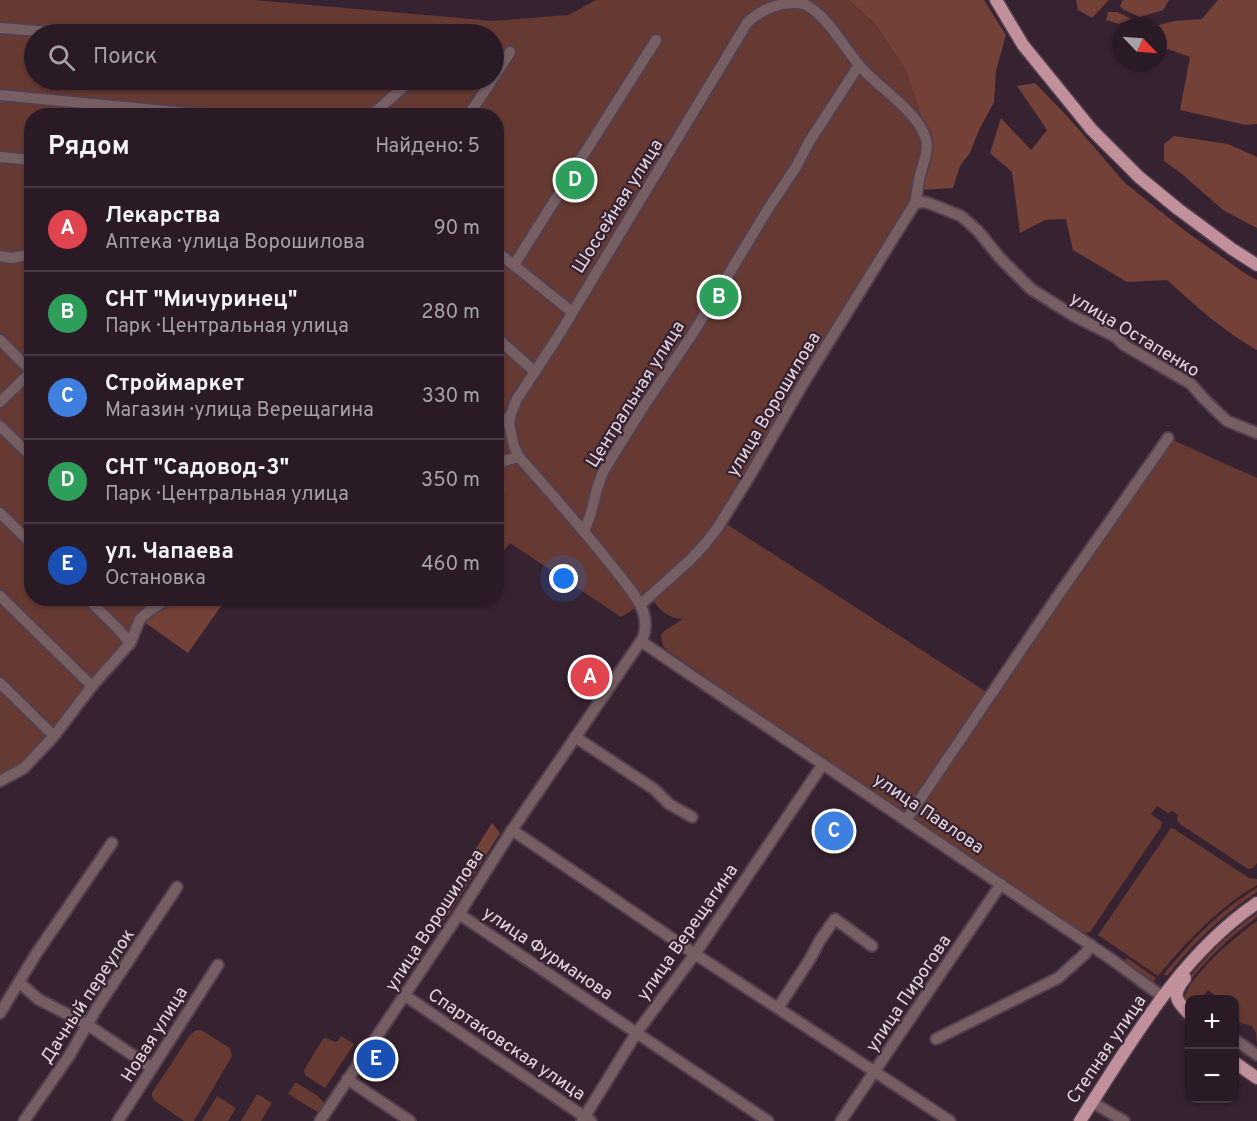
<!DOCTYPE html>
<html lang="ru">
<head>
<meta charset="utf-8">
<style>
	:root { --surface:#291a25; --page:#352732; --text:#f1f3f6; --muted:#a5a1a7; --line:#453842; --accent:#51ccd3 }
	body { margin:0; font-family:Overpass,sans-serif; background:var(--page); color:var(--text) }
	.controls { position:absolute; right:18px; bottom:18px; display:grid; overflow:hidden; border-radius:12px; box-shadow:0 2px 4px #0004 }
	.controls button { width:54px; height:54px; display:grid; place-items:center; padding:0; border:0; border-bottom:2px solid var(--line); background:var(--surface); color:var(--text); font:30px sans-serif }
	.compass { position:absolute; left:1113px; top:18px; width:54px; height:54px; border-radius:50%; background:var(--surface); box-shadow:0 2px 4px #0004; rotate:115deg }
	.you { position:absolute; left:564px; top:579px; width:21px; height:21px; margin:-15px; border:4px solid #fff; border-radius:50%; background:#1a73e8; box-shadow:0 0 0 9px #1a73e833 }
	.badge { display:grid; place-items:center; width:39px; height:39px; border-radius:50%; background:var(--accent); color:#fff; font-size:20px; font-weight:700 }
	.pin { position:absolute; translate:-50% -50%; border:3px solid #fff; box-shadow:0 2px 6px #0006 }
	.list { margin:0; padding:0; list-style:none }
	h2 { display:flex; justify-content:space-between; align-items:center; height:78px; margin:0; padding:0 24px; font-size:26px }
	h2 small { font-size:20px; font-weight:400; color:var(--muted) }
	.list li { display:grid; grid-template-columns:39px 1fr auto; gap:18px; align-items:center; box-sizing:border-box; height:84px; padding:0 24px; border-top:2px solid var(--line) }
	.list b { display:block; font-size:22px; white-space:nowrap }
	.list p { margin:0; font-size:20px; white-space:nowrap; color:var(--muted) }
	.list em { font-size:20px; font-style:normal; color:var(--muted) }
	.icon { flex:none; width:33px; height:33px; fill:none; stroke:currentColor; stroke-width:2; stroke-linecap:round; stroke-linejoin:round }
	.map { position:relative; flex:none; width:1257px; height:1121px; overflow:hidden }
	.search { position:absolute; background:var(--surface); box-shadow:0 2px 4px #0004; left:24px; top:24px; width:480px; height:66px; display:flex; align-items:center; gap:15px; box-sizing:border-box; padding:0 21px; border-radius:33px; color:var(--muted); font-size:22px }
	.panel { position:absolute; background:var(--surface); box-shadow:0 2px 4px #0004; left:24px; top:108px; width:480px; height:498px; border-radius:24px }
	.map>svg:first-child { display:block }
	.green { fill:#663a32; fill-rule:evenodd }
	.forest { fill:#734138 }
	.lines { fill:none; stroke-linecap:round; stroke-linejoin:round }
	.minor-casing { stroke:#533f4d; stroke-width:14 }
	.major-casing { stroke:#533f4d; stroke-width:15 }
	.minor { stroke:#765e63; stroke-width:10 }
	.major { stroke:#c1909b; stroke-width:12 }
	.labels { text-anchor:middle; stroke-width:4.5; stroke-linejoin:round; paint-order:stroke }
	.street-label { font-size:18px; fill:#e4d6e0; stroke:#372231 }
</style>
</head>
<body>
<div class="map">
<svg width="1257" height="1121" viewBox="0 0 1257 1121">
	<rect width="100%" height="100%" fill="#372231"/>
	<g class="green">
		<path d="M 0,0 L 253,0 L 494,21 L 568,15 L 596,0 L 849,0 L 876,25 L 906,71 L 921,116 L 928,147 L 918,191 L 722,521 L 991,695 L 908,817 L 667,650 L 663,646 L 661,635 L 664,631 L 683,619 C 670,619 658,610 652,598 L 621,617 L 510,543 L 500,556 L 498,519 L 505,491 L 496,460 L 496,116 L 32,116 L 32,598 L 169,599 L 149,611 L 130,643 L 54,736 L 0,781 ZM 34,34 L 494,34 L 494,80 L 34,80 Z"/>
		<polygon points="1168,438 1257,478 1257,863 1253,868 1248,869 1180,824 1177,820 1178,815 1172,811 1168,813 1157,806 1151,814 1162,822 1161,827 1090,932 1084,933 917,822 915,820 915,817"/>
		<path d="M 1171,828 L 1174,829 L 1249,878 L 1257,879 L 1257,885 C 1218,908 1187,941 1158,976 L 1098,935 Z"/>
		<path d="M 1257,888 L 1257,892 C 1223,915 1193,943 1167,976 L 1164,974 C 1191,941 1220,910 1257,888 Z"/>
		<path d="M 1257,913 L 1257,917 C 1228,938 1206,960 1184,988 L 1182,987 C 1203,958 1228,934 1257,913 Z"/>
		<path d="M 1257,921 L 1257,1045 L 1256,1033 L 1252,1026 L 1235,1021 L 1234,1000 L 1217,999 L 1214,995 L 1208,990 L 1201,999 L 1190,1000 L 1189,1011 L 1181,1002 C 1185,997 1187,990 1190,985 C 1208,960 1233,939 1257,921 Z"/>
		<path d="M 1127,958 L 1156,978 L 1154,981 C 1144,978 1131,969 1125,960 Z"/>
		<polygon points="196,1030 201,1030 230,1048 232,1056 194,1121 184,1121 155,1101 152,1097 152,1093 190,1035"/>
		<polygon points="341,1036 354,1044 325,1088 305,1075 304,1070 323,1039 326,1038 335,1042 338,1041"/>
		<polygon points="295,1083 297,1083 318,1096 324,1103 319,1113 288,1094"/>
		<polygon points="257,1094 272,1103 261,1121 241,1121"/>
		<polygon points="217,1096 236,1108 228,1121 202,1121"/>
	</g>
	<g class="forest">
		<polygon points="849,0 984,0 1006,35 996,71 994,102 979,130 970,153 960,166 953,188 921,190 928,147 921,116 906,71 876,25"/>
		<polygon points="1076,0 1109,0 1092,18 1078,10"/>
		<polygon points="1123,0 1169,0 1163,10 1140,17 1124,10 1120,6"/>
		<polygon points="1218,0 1257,0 1257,124 1246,125 1180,110 1190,57 1168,49 1158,52 1158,27 1152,27 1174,21 1202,19"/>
		<polygon points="1108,12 1117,12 1132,19 1119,24 1106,20"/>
		<path d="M 1035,83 L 1068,117 L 1125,183 L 1184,230 L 1243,272 L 1257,280 L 1257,350 C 1224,332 1195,305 1167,280 L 1127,282 L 1073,250 L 1066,219 L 1045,220 L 1020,233 L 1012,172 L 990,153 L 1001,118 L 1031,150 L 1047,130 L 1017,86 Z"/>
		<polygon points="1174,136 1228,144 1257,157 1257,228 1223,210 1182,174 1164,161 1164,144"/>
		<polygon points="496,460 503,461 505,491 498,519 500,556 496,554"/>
		<polygon points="169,599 226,599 188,653 140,619"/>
		<polygon points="492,823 500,833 449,914 438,926 428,925"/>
	</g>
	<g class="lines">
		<g class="minor-casing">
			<g id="minor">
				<polyline points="0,28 76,34"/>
				<polyline points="494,77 510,52"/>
				<polyline points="0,95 217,116"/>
				<polyline points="371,116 411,80"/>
				<polyline points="468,116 492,80"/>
				<polyline points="0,157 32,160"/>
				<polyline points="915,203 924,202 931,204 961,216 978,231 1000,258 1031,289 1074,316 1116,337 1124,345 1191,384 1204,399 1227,421 1257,433"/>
				<polyline points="496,251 572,312"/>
				<polyline points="0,256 11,258 32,254"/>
				<polyline points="514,265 656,40"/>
				<polyline points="496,337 535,372"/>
				<polyline points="0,340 32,372"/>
				<polyline points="0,402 32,371"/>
				<polyline points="496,413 509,424"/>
				<polyline points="0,426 32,457"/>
				<polyline points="496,460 503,461 519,457"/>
				<polyline points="0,513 32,544"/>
				<polyline points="584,532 591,513 597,489 603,472 640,412 695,330 768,209 796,167 809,142 859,65"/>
				<polyline points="0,596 92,686"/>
				<polyline points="87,598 119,630 130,643"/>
				<polyline points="642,642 1111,959 1163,997"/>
				<polyline points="0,683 54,736"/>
				<polyline points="575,737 654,789 669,804 692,817"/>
				<polyline points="0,781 24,768 54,736 92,686 130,643 140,619 149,611 169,598"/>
				<polyline points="906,820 1055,600 1168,438"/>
				<polyline points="512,830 695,954 950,1121"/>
				<polyline points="459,914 768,1121"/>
				<polyline points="20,983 38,999 88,1025 152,1068"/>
				<polyline points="404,995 591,1121"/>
				<polyline points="778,1008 810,959 820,940 835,919 872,946"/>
				<polyline points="0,1013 36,954 112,843"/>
				<polyline points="936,1039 1058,978 1085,954 1091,945"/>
				<polyline points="1234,1039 1257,1055"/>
				<polyline points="347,1079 410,1121"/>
				<polyline points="1092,1102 1124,1121"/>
				<polyline points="24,1121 69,1056 97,1008 177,887"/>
				<polyline points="118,1121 218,965"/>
				<path d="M 320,1121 L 459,914 L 512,830 L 643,638 C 646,629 646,620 643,611 C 636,594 623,580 612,566 C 582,528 550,492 519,457 L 514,446 L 509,424 L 511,414 L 517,399 L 557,338 L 747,23 C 761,9 783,0 804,4 C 826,14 844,47 859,65 C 877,87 915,109 925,136 C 931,151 921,165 919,181 C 917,188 917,196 915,203 L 804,382 L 752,472 L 718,527 L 705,544 L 690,560 L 640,605"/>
				<polyline points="582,1121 637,1032 695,954 823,764"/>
				<polyline points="841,1121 1001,884"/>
			</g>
		</g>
		<g class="major-casing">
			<g id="major">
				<polyline points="996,0 1023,45 1092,130 1139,177 1178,209 1232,249 1257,265"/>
				<path d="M 1185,978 C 1171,996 1176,1000 1190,1015"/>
				<polyline points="1234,1062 1257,1078"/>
				<path d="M 1080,1121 C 1131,1043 1178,957 1257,903"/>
			</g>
		</g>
		<use href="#minor" class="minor"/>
		<use href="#major" class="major"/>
	</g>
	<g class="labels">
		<g class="street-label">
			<text transform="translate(617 206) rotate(-58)" y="6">Шоссейная улица</text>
			<text transform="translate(1135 334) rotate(31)" y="6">улица Остапенко</text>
			<text transform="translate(635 394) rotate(-58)" y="6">Центральная улица</text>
			<text transform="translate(773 404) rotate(-59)" y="6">улица Ворошилова</text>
			<text transform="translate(929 813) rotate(34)" y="6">улица Павлова</text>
			<text transform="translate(434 920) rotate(-57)" y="6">улица Ворошилова</text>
			<text transform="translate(687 932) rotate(-55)" y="6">улица Верещагина</text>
			<text transform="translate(548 953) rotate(34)" y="6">улица Фурманова</text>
			<text transform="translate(908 993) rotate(-56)" y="6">улица Пирогова</text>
			<text transform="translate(87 996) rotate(-57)" y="6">Дачный переулок</text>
			<text transform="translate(154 1034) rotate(-58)" y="6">Новая улица</text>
			<text transform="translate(507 1044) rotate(34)" y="6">Спартаковская улица</text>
			<text transform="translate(1106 1049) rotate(-56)" y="6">Степная улица</text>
		</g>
	</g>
</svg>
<div class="controls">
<button>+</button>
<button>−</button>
</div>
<svg class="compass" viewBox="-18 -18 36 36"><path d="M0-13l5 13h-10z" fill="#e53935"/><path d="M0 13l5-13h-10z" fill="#a5a1a7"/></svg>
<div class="you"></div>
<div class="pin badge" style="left:590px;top:677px;background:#e0444e">A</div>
<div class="pin badge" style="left:719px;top:297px;background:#2e9e5b">B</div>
<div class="pin badge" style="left:834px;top:831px;background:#3f7fe0">C</div>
<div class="pin badge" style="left:575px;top:180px;background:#2e9e5b">D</div>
<div class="pin badge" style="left:376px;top:1059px;background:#1a4fb4">E</div>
<div class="search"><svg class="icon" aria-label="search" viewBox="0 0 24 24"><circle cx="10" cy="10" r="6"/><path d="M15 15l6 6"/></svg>Поиск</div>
<section class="panel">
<h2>Рядом<small>Найдено: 5</small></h2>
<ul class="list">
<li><span class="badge" style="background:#e0444e">A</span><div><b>Лекарства</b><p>Аптека · улица Ворошилова</p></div><em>90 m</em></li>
<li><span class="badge" style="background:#2e9e5b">B</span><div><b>СНТ &quot;Мичуринец&quot;</b><p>Парк · Центральная улица</p></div><em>280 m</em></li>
<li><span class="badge" style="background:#3f7fe0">C</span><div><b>Строймаркет</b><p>Магазин · улица Верещагина</p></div><em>330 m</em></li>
<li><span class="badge" style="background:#2e9e5b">D</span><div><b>СНТ &quot;Садовод-3&quot;</b><p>Парк · Центральная улица</p></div><em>350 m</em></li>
<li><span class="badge" style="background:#1a4fb4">E</span><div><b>ул. Чапаева</b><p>Остановка</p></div><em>460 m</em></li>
</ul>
</section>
</div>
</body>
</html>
